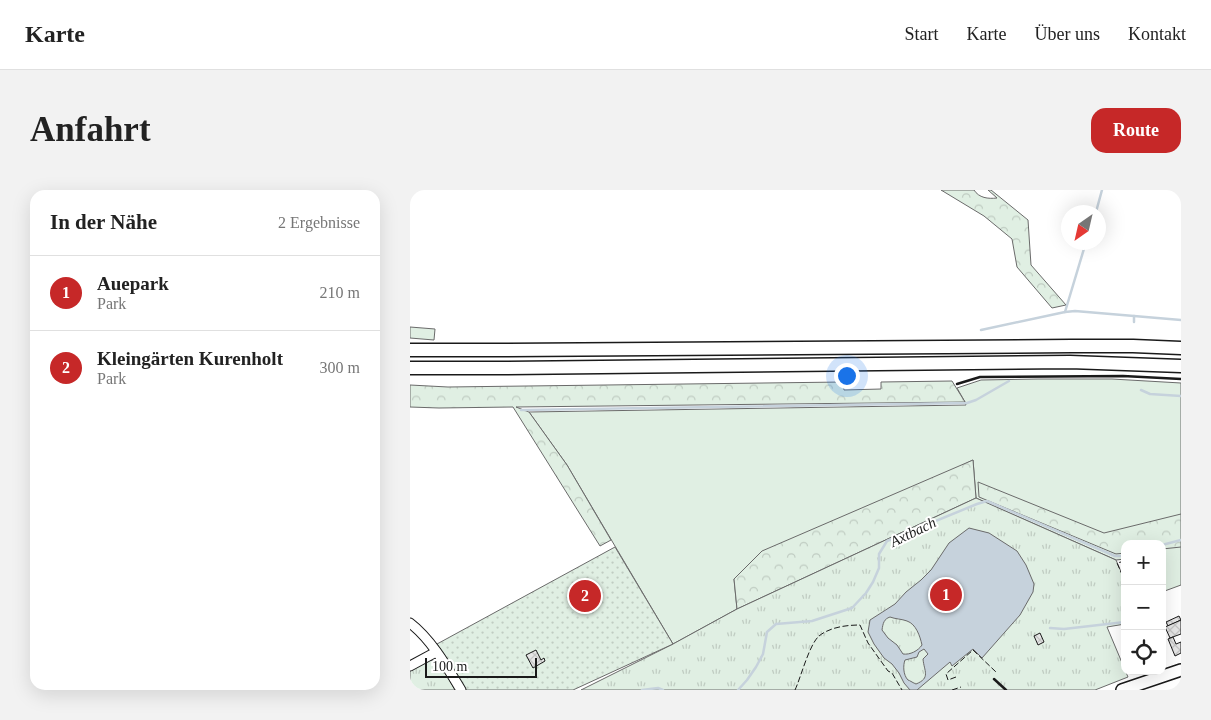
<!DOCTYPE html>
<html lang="de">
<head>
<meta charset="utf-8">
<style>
	:root { --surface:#fff; --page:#f2f2f2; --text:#222; --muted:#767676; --line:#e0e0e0; --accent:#c62828 }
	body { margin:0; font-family:Georgia,serif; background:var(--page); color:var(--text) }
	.controls { position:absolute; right:15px; bottom:15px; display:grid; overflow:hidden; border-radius:10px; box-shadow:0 5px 20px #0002 }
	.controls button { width:45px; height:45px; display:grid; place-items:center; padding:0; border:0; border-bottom:1px solid var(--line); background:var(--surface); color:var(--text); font:25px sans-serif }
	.compass { position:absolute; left:651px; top:15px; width:45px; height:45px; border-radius:50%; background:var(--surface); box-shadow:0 5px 20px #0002; rotate:214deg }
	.scale { position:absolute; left:15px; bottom:12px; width:112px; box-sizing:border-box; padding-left:5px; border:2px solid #1a1a1a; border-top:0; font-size:14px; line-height:18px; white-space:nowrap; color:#1a1a1a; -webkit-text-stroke:4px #fff; paint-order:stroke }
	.you { position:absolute; left:436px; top:185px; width:18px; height:18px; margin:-12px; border:4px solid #fff; border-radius:50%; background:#1a73e8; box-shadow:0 0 0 8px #1a73e833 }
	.badge { display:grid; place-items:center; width:32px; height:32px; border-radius:50%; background:var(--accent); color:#fff; font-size:16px; font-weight:700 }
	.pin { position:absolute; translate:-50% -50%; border:2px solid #fff; box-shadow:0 1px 5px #0006 }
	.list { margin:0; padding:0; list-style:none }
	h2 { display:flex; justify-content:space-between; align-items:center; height:65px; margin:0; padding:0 20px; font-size:21px }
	h2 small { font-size:16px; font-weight:400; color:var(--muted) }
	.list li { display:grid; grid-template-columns:32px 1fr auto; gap:15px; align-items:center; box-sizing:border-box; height:75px; padding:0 20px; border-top:1px solid var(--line) }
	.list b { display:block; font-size:19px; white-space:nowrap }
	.list p { margin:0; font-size:16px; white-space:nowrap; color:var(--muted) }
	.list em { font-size:16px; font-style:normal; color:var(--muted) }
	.icon { flex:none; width:28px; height:28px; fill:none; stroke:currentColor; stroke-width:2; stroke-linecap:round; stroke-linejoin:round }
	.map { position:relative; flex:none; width:771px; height:500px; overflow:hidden; border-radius:15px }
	header { display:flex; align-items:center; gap:30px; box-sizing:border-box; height:70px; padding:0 25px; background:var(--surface); border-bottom:1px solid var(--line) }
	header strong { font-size:24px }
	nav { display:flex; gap:28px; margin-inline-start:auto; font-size:18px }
	.intro { display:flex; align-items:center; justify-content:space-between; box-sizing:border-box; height:120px; padding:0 30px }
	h1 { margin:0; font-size:35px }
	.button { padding:12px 22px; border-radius:15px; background:var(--accent); color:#fff; font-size:18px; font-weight:700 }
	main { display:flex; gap:30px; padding:0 30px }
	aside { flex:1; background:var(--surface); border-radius:15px; box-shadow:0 5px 20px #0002 }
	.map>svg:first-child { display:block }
	.grass { fill:#e0efe3; stroke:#6a6a6a }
	.forest { fill:url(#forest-crowns); stroke:#6a6a6a }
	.park { fill:url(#park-tufts); stroke:#6a6a6a }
	.garden { fill:url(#garden-dots); stroke:#6a6a6a }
	.water { fill:#c6d2dc; stroke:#6a6a6a; fill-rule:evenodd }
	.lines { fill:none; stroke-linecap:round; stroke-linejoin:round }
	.stream { stroke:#c6d2dc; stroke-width:2.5 }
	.building { fill:url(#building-cross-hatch); stroke:#1a1a1a }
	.minor-casing { stroke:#1a1a1a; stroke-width:11 }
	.major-casing { stroke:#1a1a1a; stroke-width:14 }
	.highway-casing { stroke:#1a1a1a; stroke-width:15 }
	.minor { stroke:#fff; stroke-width:9 }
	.major { stroke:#fff; stroke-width:11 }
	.highway { stroke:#fff; stroke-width:12 }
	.fence { stroke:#1a1a1a; stroke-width:1; stroke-dasharray:6 2.5; stroke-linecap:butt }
	.wall { stroke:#1a1a1a; stroke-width:2.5 }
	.labels { text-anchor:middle; stroke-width:4; stroke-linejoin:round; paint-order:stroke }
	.water-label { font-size:15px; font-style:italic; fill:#1a1a1a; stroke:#fff }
</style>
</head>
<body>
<header>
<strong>Karte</strong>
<nav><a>Start</a><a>Karte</a><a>Über uns</a><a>Kontakt</a></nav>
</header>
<div class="intro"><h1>Anfahrt</h1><a class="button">Route</a></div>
<main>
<aside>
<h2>In der Nähe<small>2 Ergebnisse</small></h2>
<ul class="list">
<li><span class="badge">1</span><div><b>Auepark</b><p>Park</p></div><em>210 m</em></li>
<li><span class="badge">2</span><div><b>Kleingärten Kurenholt</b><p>Park</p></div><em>300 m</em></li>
</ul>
</aside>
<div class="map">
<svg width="771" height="500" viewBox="0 0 771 500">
	<defs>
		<pattern id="forest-crowns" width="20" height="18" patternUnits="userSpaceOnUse" patternTransform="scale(1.25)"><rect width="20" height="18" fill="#e0efe3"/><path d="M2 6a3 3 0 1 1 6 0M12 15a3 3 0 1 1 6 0" fill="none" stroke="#c0ccc2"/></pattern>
		<pattern id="park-tufts" width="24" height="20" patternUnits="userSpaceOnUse" patternTransform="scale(1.25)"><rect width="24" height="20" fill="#e0efe3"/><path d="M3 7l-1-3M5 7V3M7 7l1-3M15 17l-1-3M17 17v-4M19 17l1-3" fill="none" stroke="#c0ccc2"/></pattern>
		<pattern id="garden-dots" width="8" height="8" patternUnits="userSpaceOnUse" patternTransform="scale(1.25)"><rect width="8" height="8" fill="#e0efe3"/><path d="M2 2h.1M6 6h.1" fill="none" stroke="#c0ccc2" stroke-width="1.8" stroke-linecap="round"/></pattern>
		<pattern id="building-cross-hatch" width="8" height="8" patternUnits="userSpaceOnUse" patternTransform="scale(1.25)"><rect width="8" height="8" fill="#e6e6e6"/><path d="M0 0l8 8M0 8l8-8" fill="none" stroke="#c5c5c5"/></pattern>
	</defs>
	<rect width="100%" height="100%" fill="#fff"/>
	<g class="grass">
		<polygon points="0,137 25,139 24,150 0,148"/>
		<polygon points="628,189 702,189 771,193 771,395 752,402 752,354 715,354 715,369 706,370 566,308 563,270 324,389 327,419 263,454 157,275 119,222 556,215 555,212 547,198 571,190"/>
	</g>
	<g class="forest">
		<path d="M 531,0 L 564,0 C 569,8 578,9 587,8 L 578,0 L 581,0 L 618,30 L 621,75 L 656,115 L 642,118 L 607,77 L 602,49 L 574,26 Z"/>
		<polygon points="542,191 555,212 106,217 119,222 157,275 201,350 190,356 103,217 29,218 0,217 0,195 38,197 433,192 434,200 471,199 471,192"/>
		<polygon points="563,270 566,308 327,419 324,389 352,361"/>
		<polygon points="568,292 694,343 771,324 771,357 752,359 752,354 715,354 715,363 706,364 569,307"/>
	</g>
	<g class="park">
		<polygon points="566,308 706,370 715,391 715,434 697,437 718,487 685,500 171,500 263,454 327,419"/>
		<polygon points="20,470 30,473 45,500 0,500 0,480"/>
	</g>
	<polygon class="garden" points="205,357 263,454 163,500 55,500 27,454"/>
	<path class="water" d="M 559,338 L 579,343 L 607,361 L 616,375 L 624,394 L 623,402 L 610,425 L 572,468 L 563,459 L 542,476 L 540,472 L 507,500 L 500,500 L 494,493 L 489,483 L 482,474 L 474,468 L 464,454 L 458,442 L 460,430 L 485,414 L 496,402 L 511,390 L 521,380 L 539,353 ZM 480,427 C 485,429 492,429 497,431 C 506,434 510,446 512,455 C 508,461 500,465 493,464 L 487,455 L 478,448 L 472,440 C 473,433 474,429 480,427 ZM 514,459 L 518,464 L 513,469 C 514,481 521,488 506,494 C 505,494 499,490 498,490 C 493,485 493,475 495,470 L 507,467 L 509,462 Z"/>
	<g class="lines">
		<g class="stream">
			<polyline points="686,22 692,0"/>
			<polyline points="655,122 676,52"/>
			<polyline points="724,126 771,130"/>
			<polyline points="571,140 655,122 665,121 724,126 724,132"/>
			<polyline points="731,200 740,204 771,206"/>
			<polyline points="111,220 557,213 566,210 599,191"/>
			<polyline points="752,355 771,350"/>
			<polyline points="640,438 654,439 715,432"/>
			<polyline points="232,500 248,498 253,500"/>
			<polyline points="328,500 337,490 346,477 353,464 357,442 366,434 402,431 442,418 456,403 463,392 469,378 469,364 477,351 567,314 577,311 705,366 715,366"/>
		</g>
	</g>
	<g class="building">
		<polygon points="769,426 771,430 758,436 756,432"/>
		<polygon points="771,430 771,444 760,448 755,437"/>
		<polygon points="630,443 634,452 628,455 624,446"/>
		<polygon points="763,447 766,454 771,452 771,463 765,466 758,449"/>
		<polygon points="126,460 131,470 134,468 135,471 123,478 116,465"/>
	</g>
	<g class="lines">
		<g class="minor-casing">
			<g id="minor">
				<path d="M 0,433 C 21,449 37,477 51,500"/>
				<polyline points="0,476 26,462"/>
			</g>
		</g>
		<g class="major-casing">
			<polyline id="major" points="712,500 771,480"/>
		</g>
		<g class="highway-casing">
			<g id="highway">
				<polyline points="0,160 93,160 662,156 723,156 771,158"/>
				<polyline points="0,178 94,178 660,172 771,176"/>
			</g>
		</g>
		<use href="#minor" class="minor"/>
		<use href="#major" class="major"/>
		<use href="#highway" class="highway"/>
		<g class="fence">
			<polyline points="715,371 707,373 715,391"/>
			<polyline points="546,487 538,490 536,484 563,460 586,482"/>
			<path d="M 385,500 C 391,487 399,455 409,446 C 420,437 437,435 450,435 L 458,453 L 478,481 L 482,483 L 492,500"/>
			<polyline points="542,500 551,497"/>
		</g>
		<g class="wall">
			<polyline points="547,194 570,187 713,186 771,189"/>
			<polyline points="584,489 596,500"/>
		</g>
	</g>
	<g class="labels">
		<g class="water-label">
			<text transform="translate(503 342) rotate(-26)" y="5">Axtbach</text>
		</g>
	</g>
</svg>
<div class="controls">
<button>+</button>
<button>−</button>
<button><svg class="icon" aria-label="locate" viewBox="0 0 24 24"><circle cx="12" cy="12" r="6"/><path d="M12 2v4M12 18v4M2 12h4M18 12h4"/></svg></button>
</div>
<svg class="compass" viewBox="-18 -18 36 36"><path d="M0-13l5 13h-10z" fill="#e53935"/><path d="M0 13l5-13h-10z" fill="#767676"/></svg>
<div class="scale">100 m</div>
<div class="you"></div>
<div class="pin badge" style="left:536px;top:405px">1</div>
<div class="pin badge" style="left:175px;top:406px">2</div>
</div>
</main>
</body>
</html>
